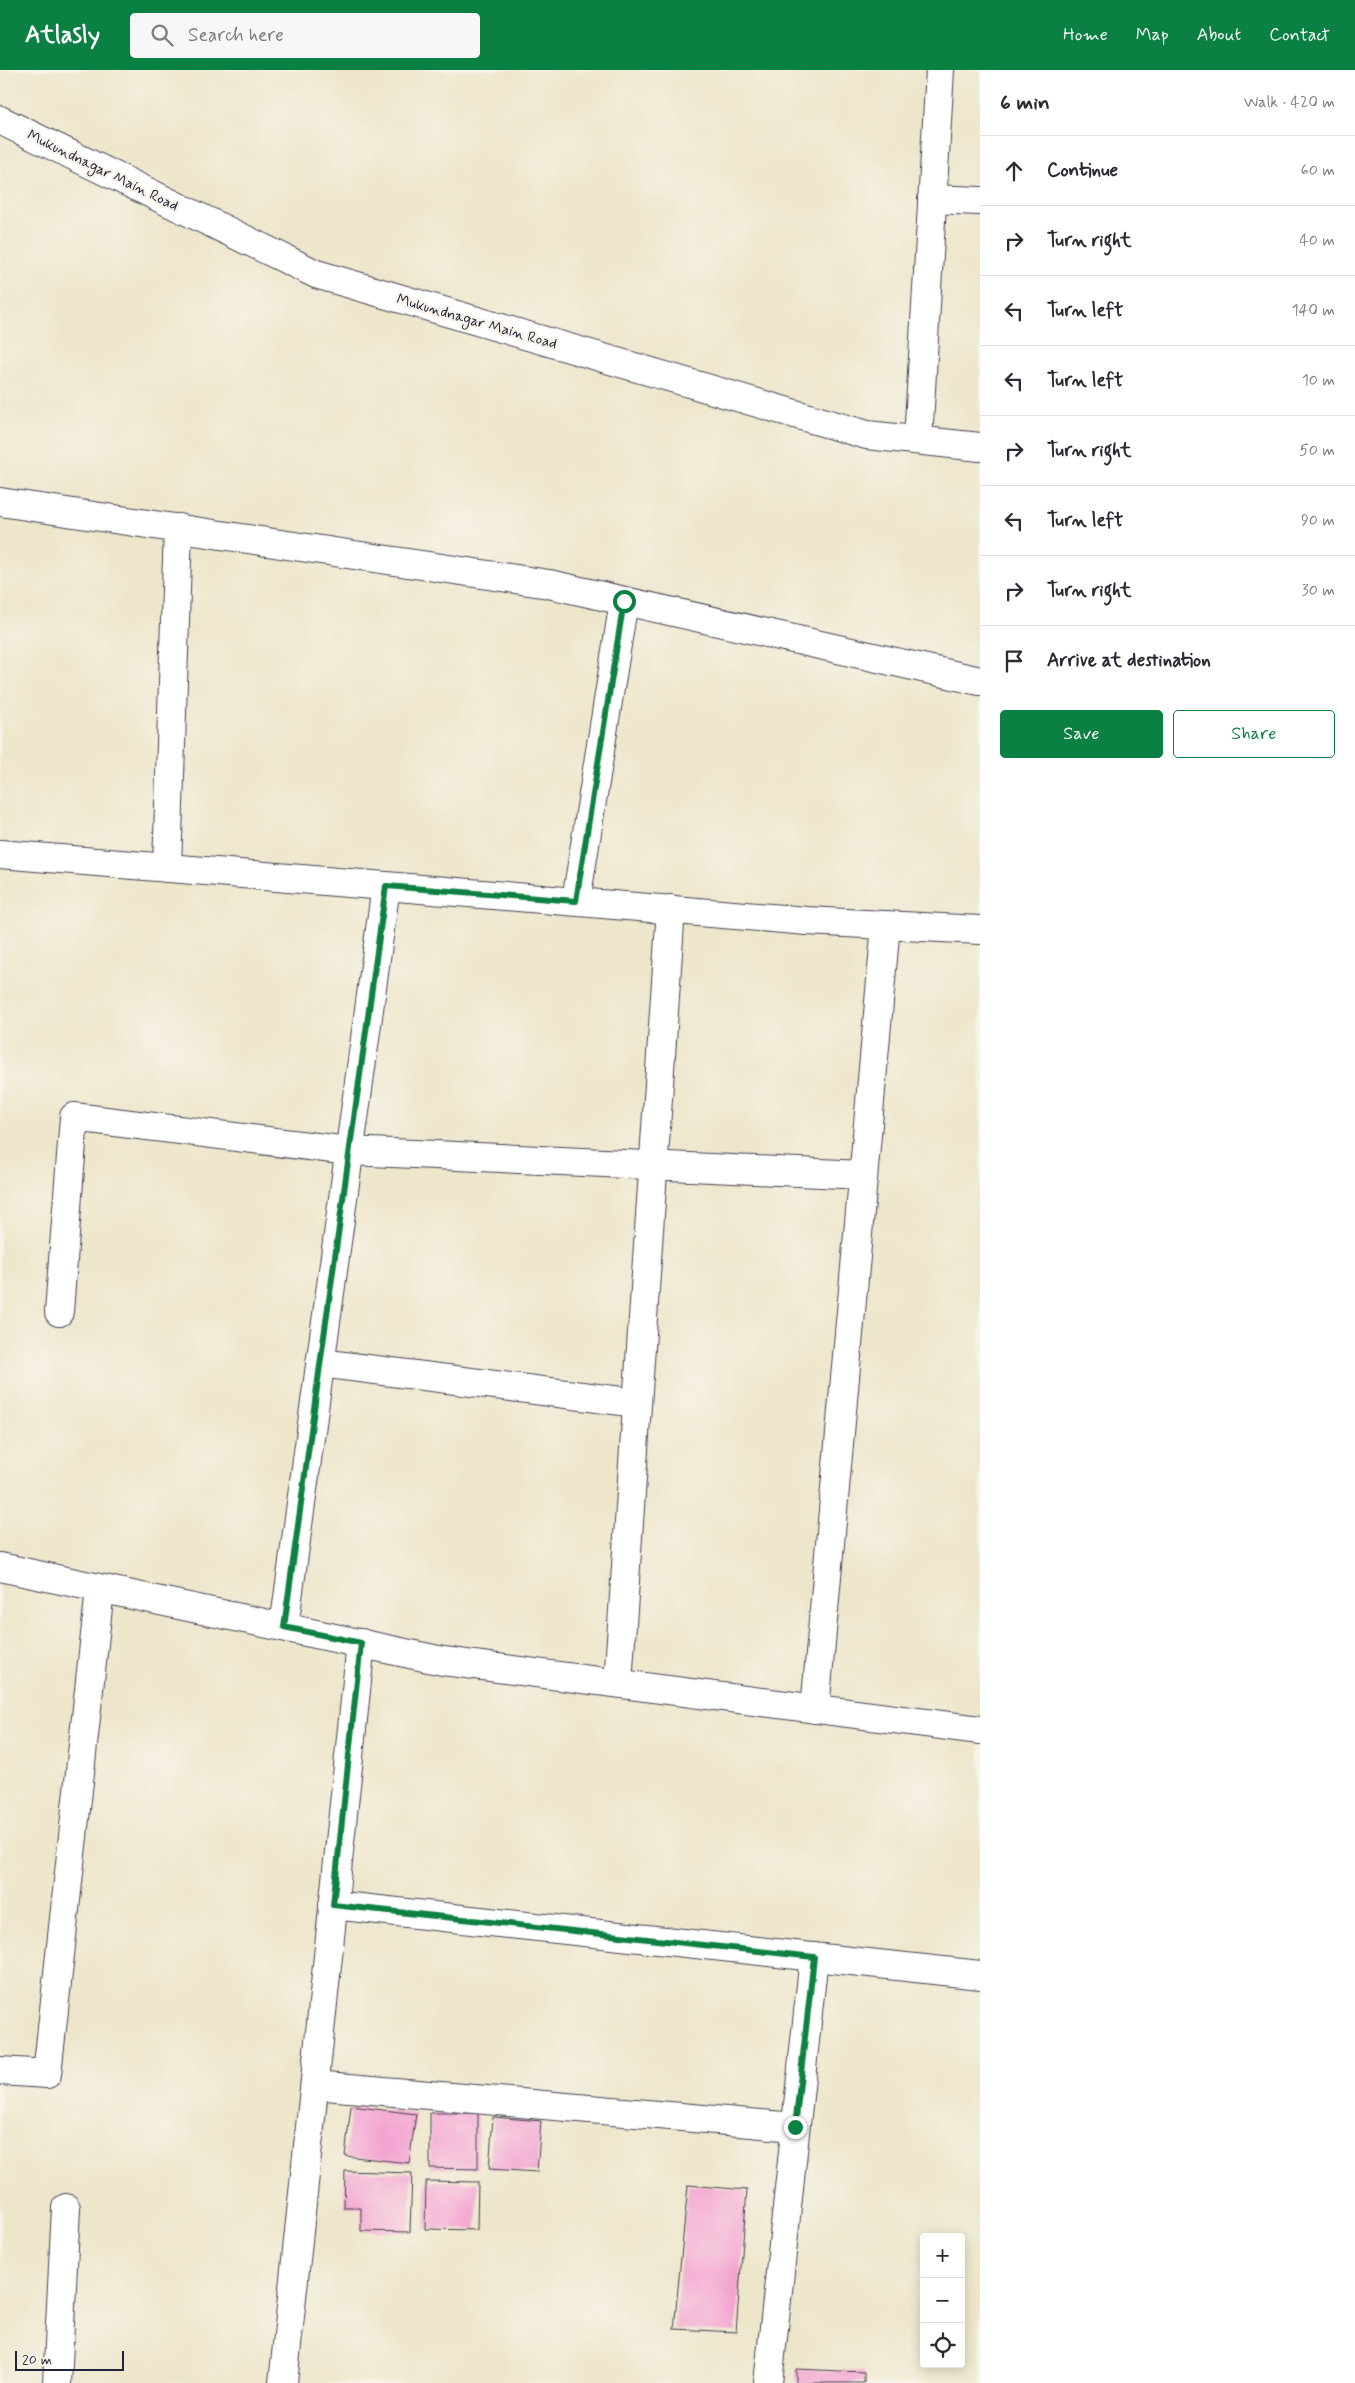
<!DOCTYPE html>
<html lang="en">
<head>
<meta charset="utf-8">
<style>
	:root { --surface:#fff; --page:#f7f7f7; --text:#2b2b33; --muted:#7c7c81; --line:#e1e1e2; --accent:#0b8043 }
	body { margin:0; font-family:Mynerve,sans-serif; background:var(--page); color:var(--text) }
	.controls { position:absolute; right:15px; bottom:15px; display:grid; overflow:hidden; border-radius:5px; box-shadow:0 2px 12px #0003 }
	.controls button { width:45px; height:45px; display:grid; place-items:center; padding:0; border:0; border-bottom:1px solid var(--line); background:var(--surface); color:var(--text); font:25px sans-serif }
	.scale { position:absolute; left:15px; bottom:12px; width:109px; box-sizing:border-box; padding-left:5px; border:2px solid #22223b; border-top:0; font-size:14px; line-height:18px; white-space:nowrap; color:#22223b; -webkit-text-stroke:4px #f7f3e8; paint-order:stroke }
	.stop { position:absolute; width:15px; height:15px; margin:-11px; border:4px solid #0b8043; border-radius:50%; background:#fff }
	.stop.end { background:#0b8043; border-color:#fff; box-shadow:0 1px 5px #0008 }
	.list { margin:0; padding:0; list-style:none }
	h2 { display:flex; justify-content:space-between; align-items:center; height:65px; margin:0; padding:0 20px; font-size:21px }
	h2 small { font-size:16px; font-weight:400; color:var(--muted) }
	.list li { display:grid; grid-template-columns:32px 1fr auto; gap:15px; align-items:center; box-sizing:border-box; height:70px; padding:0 20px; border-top:1px solid var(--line) }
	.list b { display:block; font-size:19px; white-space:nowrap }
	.list em { font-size:16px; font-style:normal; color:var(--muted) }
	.actions { display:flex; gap:10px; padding:15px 20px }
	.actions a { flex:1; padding:11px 0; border:1px solid var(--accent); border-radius:5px; text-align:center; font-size:18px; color:var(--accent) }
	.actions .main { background:var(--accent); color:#fff }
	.icon { flex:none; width:28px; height:28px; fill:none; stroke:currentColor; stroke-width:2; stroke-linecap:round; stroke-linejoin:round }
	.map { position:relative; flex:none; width:980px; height:2313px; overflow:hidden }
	header { display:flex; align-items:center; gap:30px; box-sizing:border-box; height:70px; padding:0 25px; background:var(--accent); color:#fff }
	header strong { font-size:24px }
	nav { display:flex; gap:28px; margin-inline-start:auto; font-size:18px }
	.search { width:350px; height:45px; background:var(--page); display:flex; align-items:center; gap:12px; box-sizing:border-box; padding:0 18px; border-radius:5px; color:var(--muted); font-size:19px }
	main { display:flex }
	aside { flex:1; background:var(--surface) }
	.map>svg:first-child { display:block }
	.building { fill:#f4a4d1 }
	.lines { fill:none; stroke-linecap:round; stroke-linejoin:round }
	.minor-casing { stroke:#403f50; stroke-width:30 }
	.minor { stroke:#fff; stroke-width:28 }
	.route { stroke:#0b8043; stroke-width:6 }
	.labels { text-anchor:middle; stroke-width:4.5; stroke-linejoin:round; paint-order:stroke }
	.street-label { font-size:15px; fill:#22223b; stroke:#f7f3e8 }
</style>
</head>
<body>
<header>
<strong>Atlasly</strong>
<div class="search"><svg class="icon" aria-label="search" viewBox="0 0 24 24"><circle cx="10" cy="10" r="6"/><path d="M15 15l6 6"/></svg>Search here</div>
<nav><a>Home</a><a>Map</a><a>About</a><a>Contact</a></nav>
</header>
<main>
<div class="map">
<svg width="980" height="2313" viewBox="0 0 980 2313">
	<rect width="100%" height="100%" fill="#f7f3e8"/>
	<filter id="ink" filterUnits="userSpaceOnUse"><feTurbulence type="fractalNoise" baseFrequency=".02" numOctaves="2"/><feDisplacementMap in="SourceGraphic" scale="10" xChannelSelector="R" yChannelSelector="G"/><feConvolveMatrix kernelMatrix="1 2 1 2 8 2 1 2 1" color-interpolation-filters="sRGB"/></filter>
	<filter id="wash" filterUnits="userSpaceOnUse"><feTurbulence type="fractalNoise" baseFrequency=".0096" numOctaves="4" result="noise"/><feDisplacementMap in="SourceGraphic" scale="20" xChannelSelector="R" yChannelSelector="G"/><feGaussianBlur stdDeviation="1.12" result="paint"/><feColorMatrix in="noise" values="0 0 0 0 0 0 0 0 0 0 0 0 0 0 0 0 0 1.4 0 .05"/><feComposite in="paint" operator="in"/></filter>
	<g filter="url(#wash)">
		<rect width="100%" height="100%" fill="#ede6ca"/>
		<g id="blocks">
			<g class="building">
				<polygon points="351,2036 416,2044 409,2093 345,2086"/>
				<polygon points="430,2043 478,2043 478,2099 430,2098"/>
				<polygon points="493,2047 541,2051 537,2102 489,2099"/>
				<polygon points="345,2101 412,2103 410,2162 361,2161 361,2138 344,2138"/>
				<polygon points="426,2111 478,2112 477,2160 425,2159"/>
				<polygon points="688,2115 747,2120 736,2262 674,2259"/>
				<polygon points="796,2299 864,2302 864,2313 796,2313"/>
			</g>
		</g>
	</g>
	<g filter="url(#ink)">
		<use href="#blocks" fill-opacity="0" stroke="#403f50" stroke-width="1"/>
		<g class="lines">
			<g class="minor-casing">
				<g id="minor">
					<polyline points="0,50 316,204 867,365 980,377"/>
					<polyline points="932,129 980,131"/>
					<polyline points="918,370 940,0"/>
					<polyline points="0,432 549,514 980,611"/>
					<polyline points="0,784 807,851 980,860"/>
					<polyline points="167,798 178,458"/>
					<polyline points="576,831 624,531"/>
					<polyline points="59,1242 74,1047 349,1081 863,1105"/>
					<polyline points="320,1293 637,1333"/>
					<polyline points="0,1497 443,1591 980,1660"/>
					<polyline points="284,1557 386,816"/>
					<polyline points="618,1613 671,839"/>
					<polyline points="815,1639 886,855"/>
					<polyline points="333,1835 980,1905"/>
					<polyline points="0,2001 47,2004 100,1519"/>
					<polyline points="315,2015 795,2057"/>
					<polyline points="57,2313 66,2138"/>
					<polyline points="283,2313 361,1573"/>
					<polyline points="768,2313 814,1887"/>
				</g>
			</g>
			<use href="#minor" class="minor"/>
		</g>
	</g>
	<g class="lines" filter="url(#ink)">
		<polyline class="route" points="624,531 576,831 386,816 284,1557 361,1573 333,1835 814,1887 795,2057"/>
	</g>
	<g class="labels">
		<g class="street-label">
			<text transform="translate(103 100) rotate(26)" y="5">Mukundnagar Main Road</text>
			<text transform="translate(477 251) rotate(16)" y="5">Mukundnagar Main Road</text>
		</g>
	</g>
</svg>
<div class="controls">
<button>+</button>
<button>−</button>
<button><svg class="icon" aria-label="locate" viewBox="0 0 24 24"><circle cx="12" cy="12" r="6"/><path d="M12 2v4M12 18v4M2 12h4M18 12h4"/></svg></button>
</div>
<div class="scale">20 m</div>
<div class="stop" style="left:624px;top:531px"></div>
<div class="stop end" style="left:795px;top:2057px"></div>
</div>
<aside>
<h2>6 min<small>Walk · 420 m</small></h2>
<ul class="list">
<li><svg class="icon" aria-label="ahead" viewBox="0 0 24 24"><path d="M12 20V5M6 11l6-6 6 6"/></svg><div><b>Continue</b></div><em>60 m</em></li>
<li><svg class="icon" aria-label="right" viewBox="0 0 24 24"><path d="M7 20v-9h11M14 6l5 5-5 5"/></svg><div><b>Turn right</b></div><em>40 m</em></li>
<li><svg class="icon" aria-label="left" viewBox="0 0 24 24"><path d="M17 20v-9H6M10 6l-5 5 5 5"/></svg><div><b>Turn left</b></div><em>140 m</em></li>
<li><svg class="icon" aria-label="left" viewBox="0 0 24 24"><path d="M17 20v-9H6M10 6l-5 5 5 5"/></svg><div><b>Turn left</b></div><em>10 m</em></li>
<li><svg class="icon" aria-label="right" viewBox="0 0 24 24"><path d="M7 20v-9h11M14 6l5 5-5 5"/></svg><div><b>Turn right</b></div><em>50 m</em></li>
<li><svg class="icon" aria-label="left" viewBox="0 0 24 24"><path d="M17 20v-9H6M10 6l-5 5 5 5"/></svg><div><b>Turn left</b></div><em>90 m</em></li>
<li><svg class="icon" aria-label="right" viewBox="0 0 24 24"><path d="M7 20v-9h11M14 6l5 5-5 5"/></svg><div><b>Turn right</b></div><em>30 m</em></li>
<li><svg class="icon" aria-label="arrive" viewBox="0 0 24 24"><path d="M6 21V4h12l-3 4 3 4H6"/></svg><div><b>Arrive at destination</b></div></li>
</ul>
<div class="actions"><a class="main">Save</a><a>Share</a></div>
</aside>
</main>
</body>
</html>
